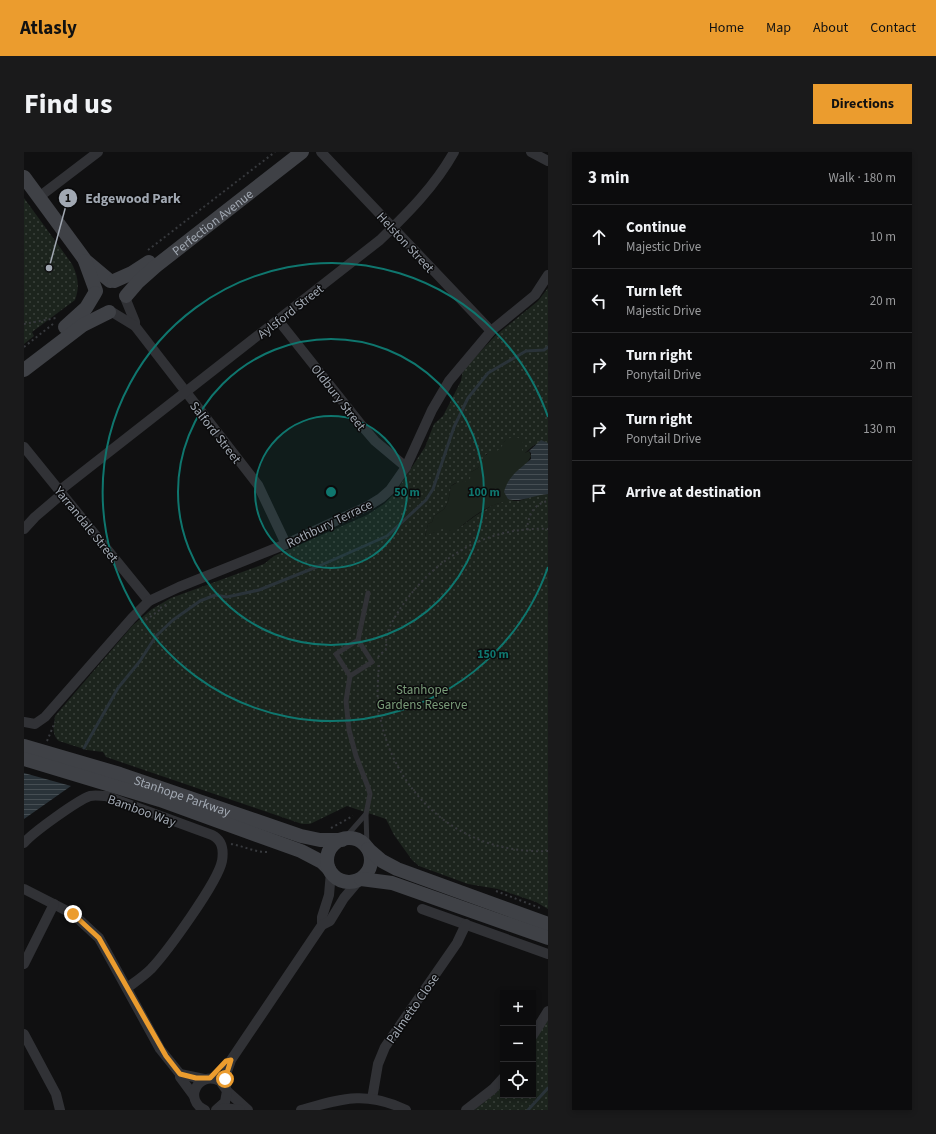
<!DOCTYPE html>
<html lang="en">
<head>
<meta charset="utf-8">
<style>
	:root { --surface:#0c0c0d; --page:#1a1a1b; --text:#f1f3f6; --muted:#9a9b9d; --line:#2c2c2e; --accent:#eb9c2e }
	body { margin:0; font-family:"Source Sans 3",sans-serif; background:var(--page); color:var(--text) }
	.controls { position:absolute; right:12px; bottom:12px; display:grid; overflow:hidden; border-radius:0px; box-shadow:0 2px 6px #0003 }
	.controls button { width:36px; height:36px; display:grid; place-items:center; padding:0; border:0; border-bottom:1px solid var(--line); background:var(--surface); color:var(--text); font:20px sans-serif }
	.stop { position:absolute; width:12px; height:12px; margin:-9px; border:3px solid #eb9c2e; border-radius:50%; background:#fff }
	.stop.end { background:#eb9c2e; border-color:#fff; box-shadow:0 1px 4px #0008 }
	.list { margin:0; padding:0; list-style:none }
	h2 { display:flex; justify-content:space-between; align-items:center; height:52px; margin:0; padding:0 16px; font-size:17px }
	h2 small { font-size:13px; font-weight:400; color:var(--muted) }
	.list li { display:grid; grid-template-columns:26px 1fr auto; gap:12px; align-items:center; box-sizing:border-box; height:64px; padding:0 16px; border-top:1px solid var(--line) }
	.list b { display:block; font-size:15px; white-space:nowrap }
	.list p { margin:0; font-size:13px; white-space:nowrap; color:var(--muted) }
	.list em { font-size:13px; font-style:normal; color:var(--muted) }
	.icon { flex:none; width:22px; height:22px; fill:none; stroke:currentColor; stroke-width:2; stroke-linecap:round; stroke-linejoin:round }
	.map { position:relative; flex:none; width:524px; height:958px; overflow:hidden; border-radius:0px }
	header { display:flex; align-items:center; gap:24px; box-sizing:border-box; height:56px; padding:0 20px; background:var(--accent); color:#111 }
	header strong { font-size:19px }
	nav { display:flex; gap:22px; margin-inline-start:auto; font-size:14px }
	.intro { display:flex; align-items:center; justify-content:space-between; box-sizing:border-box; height:96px; padding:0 24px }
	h1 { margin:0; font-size:28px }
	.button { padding:10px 18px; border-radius:0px; background:var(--accent); color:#111; font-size:14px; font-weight:700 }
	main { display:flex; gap:24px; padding:0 24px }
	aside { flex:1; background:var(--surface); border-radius:0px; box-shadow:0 2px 6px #0003 }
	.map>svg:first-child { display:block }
	.green { fill:#1c241d }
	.park { fill:url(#park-dots) }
	.water { fill:url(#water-rules) }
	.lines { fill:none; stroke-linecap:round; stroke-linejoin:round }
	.stream { stroke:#2a3339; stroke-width:3 }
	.path { stroke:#37393d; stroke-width:2; stroke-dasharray:2 3; stroke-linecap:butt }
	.lane { stroke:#313236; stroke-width:5 }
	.street { stroke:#313236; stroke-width:10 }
	.secondary { stroke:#3f4146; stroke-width:14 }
	.route { stroke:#eb9c2e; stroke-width:5 }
	.ring { fill:none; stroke:#0f766e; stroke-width:2 }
	.labels { text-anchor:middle; stroke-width:3; stroke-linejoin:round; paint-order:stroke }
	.street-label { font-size:13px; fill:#a1a8b2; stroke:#0b0b0c }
	.park-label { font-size:13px; fill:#7a9c79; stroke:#0b0b0c }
	.centre { fill:#0f766e; stroke:#0b0b0c; stroke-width:2 }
	.ring-label { font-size:12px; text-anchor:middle; font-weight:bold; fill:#0f766e; stroke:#0b0b0c; stroke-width:3; stroke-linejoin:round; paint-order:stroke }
	.leader { fill:none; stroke:#a1a8b2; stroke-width:1.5 }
	.callout-dot { fill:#a1a8b2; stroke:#0b0b0c; stroke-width:1.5 }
	.mark-label { font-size:12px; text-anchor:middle; font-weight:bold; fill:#111 }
	.callout-label { font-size:14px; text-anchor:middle; font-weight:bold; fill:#a1a8b2; stroke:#0b0b0c; stroke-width:3; stroke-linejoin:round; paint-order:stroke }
</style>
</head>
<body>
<header>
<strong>Atlasly</strong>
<nav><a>Home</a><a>Map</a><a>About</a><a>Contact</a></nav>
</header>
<div class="intro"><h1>Find us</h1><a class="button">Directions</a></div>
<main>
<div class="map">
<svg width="524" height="958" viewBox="0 0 524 958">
	<defs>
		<pattern id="park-dots" width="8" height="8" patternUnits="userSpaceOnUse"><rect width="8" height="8" fill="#1c241d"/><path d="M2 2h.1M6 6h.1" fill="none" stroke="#3a413b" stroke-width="1.8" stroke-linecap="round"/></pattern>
		<pattern id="water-rules" width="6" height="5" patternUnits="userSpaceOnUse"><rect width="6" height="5" fill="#2a3339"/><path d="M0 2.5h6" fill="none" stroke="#464e53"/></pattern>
	</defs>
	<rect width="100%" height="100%" fill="#101011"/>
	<path class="green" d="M 503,267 L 501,301 L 505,299 L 507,304 L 484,347 L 490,349 C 464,349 445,368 426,384 L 411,380 L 401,385 L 404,372 L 408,370 L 410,364 L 420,357 L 424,350 L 427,334 L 434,330 L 438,330 L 447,320 L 454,316 L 459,305 L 480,290 Z"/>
	<g class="park">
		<path d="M 0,46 L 48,112 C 54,124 56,135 51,148 L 8,180 L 10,184 L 0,192 Z"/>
		<path d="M 524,136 L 524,291 L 510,293 L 501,301 L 498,298 L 499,289 C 492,283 487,284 480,290 C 477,298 470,302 462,302 L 454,316 L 447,320 L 446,327 C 440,332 433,328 427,334 L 424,350 L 420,357 L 410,364 L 408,370 L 404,372 L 401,384 L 418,377 L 423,377 L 426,383 L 451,364 L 469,353 L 482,349 L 495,349 L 512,343 L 524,342 L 524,757 L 512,750 L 474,737 L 444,732 L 395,714 L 388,708 L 370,683 L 362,667 L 323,654 L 286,672 L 278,672 L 82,605 L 79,600 L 63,598 L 35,589 C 27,582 30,574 31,564 L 109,473 L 128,457 L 147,446 L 240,412 L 250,404 L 343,363 L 360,352 L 371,341 L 401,295 L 410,272 L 419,264 L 437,229 L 439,218 L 471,184 L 514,149 Z"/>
		<polygon points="524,868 524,958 450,958 472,941 479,933 479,943 509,943 509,890"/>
	</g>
	<g class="water">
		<path d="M 517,288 L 524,291 L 524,342 C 511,343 494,351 484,347 L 480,340 C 484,324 496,317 507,307 L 507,301 L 505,299 Z"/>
		<polygon points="0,621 47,634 0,667"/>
	</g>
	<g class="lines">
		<g class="stream">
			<polyline points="60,596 94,536 116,509 132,484 149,468 176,449 191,443 203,445 235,438 295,414 363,384 402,348 409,337 430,275 444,246 464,221 502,199 520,198 524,195"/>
			<polyline points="504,958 524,936"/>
		</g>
		<g class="path">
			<polyline points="124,98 251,0"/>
			<polyline points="0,172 32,166"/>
			<polyline points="0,195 29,172"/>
			<path d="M 503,378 C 504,364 509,352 524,349"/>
			<polyline points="136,456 144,452"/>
			<polyline points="122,468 137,457"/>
			<path d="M 354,505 L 363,496 C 359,483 369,468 376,457 C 409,407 462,374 524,377"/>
			<path d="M 355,513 C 354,526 353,540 354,553 C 366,640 435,703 524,699"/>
			<polyline points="23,589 31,570"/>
			<polyline points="307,676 329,664"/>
			<path d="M 207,692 C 220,694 232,701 245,700"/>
			<polyline points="472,739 516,756"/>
		</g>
		<g class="lane">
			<polyline points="326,524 348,510 334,488"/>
			<polyline points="320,687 342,662"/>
			<polyline points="343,695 342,662 346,642 344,635 332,604 325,578 322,549 326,524 312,502 334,488 344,441"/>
		</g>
		<g class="street">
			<polyline points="297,0 467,179"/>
			<polyline points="507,0 524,9"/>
			<polyline points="15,45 74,0"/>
			<polyline points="102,148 111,170 111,174"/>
			<polyline points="88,160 111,174 234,333 262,392"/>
			<polyline points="254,168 339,275 351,289 382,315"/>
			<polyline points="0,295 125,449"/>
			<path d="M 35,339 L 356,88 C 384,61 411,34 430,0"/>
			<polyline points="0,377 11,365 38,342"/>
			<polyline points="0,570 11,572 21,565 108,466 125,449 155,435 262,392 344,354 357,346 366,338 382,315 408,258 425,229 467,179 511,143 524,123"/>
			<path d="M 0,691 C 8,681 54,648 66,644 C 71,643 77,644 82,644 L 188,683 C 198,688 200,697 198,709 C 194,730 143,800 127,817 C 120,824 111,830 103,836"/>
			<polyline points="0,737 49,762 75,786 136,897 156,922 156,925 170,944"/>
			<polyline points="398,757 524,802"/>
			<polyline points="298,773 298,765 305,743 307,720"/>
			<polyline points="0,812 30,752"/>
			<polyline points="0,882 32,942 36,958"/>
			<polyline points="509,883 524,859"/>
			<polyline points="156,922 180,927"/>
			<polyline points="202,936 202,922 207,908 298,773 306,769 320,746 336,727"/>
			<polyline points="203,939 224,958"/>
			<polyline points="348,947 354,912 361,895 433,791 442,772"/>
			<path d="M 181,958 C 159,948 174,918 196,929 L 203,939 L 201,950 L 192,958"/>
			<polyline points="193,958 201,956 216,958"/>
			<path d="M 277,958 C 317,947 342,938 382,958"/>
			<polyline points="442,958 469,937 479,926"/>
		</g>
		<g class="secondary">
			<polyline points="0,25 61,108 86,129"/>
			<polyline points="61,109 72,139"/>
			<polyline points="90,129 108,121 125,110"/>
			<path id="s1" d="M 102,144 L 114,130 L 132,114 L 278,0"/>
			<polyline points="41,175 62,156 71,141"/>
			<polyline points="0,218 59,173 85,160"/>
			<path id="s2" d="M 0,594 L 96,622 L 277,684 L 296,688 L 318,688"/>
			<polyline points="0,607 136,648 277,699 298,710 305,717"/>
			<circle cx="325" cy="708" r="22"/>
			<polyline points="344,697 358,709 373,717 524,772"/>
			<polyline points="337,727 368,731 524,786"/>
		</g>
	</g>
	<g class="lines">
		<polyline class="route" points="49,762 75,786 142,904 156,922 172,926 186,926 202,909 207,908 201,927"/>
	</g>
	<circle cx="307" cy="340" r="76" fill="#0f766e" fill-opacity=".12"/>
	<g class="ring">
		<circle cx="307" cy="340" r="76"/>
		<circle cx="307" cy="340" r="153"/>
		<path d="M524 415A229 229 0 1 1 524 265"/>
	</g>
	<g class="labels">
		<g class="street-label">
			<text dy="5" stroke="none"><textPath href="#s1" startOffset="114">Perfection Avenue</textPath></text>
			<text transform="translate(382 90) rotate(47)" y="5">Helston Street</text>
			<text transform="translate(266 159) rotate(-38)" y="5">Aylsford Street</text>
			<text transform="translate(315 245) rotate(52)" y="5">Oldbury Street</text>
			<text transform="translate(192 280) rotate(52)" y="5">Salford Street</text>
			<text transform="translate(305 371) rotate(-26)" y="5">Rothbury Terrace</text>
			<text transform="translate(63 372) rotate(51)" y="5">Yarrandale Street</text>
			<text dy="5" stroke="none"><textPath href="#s2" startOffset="166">Stanhope Parkway</textPath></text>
			<text transform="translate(118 658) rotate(20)" y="5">Bamboo Way</text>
			<text transform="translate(388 856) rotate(-55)" y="5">Palmetto Close</text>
		</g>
		<g class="park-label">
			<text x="398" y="542">Stanhope<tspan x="398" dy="15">Gardens Reserve</tspan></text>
		</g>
	</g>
	<circle cx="307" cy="340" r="6" class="centre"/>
	<g class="ring-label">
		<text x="383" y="344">50 m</text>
		<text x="460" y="344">100 m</text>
		<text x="469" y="506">150 m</text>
	</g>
	<path class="leader" d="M25 116L44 46"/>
	<g class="callout-dot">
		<circle cx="25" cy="116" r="4"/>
		<circle cx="44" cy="46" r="10"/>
	</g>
	<g class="mark-label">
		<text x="44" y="50">1</text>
	</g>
	<g class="callout-label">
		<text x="109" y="51">Edgewood Park</text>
	</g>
</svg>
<div class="controls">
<button>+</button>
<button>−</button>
<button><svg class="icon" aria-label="locate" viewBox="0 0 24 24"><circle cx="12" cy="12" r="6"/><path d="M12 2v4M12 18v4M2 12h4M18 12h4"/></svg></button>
</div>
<div class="stop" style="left:201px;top:927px"></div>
<div class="stop end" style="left:49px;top:762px"></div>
</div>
<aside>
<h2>3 min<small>Walk · 180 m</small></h2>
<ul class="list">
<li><svg class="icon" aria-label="ahead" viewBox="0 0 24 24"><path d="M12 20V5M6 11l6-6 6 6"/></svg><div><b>Continue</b><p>Majestic Drive</p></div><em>10 m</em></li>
<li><svg class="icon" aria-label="left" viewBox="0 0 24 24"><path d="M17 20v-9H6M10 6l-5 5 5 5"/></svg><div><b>Turn left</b><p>Majestic Drive</p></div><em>20 m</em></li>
<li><svg class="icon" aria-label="right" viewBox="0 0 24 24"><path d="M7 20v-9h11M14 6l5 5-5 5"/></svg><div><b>Turn right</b><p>Ponytail Drive</p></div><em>20 m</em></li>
<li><svg class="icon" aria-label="right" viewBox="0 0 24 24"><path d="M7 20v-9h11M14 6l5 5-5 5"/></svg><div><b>Turn right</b><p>Ponytail Drive</p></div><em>130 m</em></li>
<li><svg class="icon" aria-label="arrive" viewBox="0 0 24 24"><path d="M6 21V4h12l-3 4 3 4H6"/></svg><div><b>Arrive at destination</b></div></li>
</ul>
</aside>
</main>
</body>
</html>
